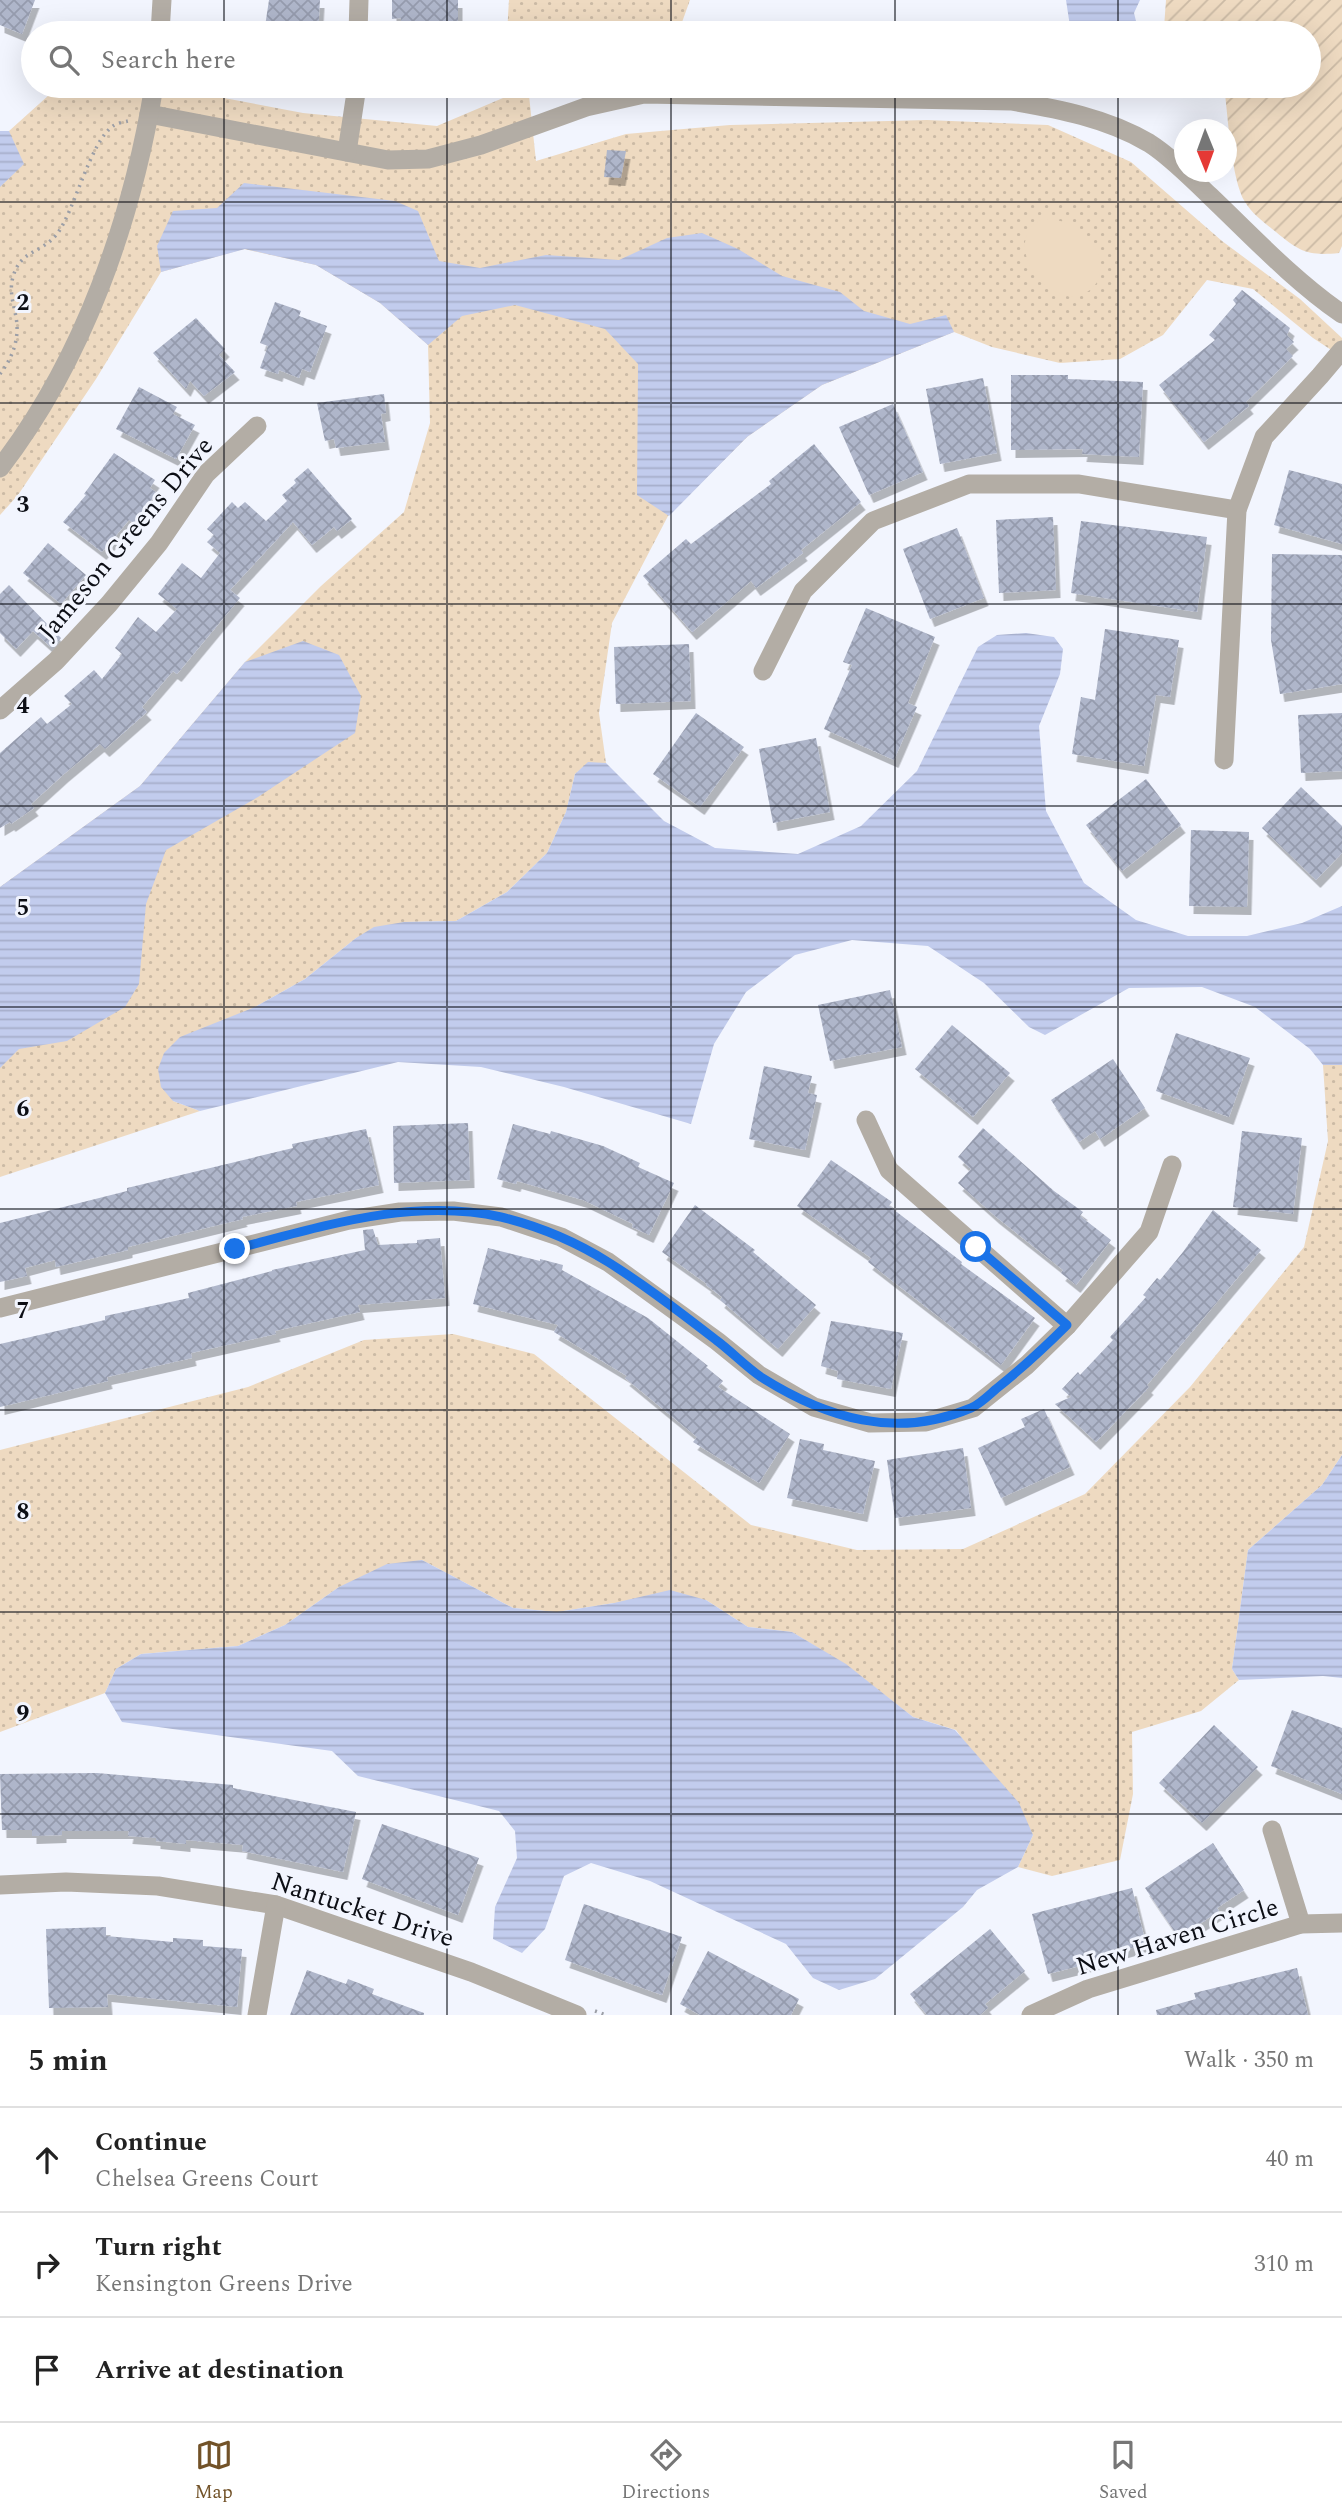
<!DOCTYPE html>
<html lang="en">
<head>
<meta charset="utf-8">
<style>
	:root { --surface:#fff; --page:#f6f6f6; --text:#222; --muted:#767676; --line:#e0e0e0; --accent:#725228 }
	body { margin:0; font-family:Spectral,serif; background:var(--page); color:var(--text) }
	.compass { position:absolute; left:1174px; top:119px; width:63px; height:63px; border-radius:50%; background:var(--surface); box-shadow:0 7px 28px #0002; rotate:179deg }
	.stop { position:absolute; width:21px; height:21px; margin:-16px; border:5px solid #1a73e8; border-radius:50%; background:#fff }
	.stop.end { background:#1a73e8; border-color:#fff; box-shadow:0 2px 7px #0008 }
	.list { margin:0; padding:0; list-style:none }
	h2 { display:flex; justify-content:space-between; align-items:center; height:91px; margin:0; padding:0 28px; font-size:30px }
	h2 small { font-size:23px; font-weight:400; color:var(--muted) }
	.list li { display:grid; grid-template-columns:46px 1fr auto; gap:21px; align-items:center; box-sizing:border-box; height:105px; padding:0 28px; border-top:2px solid var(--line) }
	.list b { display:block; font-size:26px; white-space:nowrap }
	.list p { margin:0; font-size:23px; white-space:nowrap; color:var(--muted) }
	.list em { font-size:23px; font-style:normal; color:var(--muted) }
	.icon { flex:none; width:38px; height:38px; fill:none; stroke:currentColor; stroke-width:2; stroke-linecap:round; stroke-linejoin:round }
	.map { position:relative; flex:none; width:1342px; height:2015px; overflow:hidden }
	.search { position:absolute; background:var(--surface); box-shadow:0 7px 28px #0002; left:21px; right:21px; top:21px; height:77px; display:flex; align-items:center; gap:18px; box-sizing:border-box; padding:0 24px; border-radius:38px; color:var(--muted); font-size:26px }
	.sheet { height:406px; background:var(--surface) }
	nav { display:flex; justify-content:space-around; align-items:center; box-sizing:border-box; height:98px; border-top:2px solid var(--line); background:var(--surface); font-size:19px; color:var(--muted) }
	nav a { display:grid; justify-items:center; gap:4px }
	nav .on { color:var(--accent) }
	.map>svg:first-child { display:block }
	.grass { fill:url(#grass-dots) }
	.garden { fill:url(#garden-furrows) }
	.pitch { fill:#eedac1 }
	.water { fill:url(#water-rules) }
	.building { fill:url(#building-cross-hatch); filter:url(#shadow) }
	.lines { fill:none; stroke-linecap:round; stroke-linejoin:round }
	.path { stroke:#9b9ea6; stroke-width:3.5; stroke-dasharray:2 5; stroke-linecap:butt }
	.minor { stroke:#b3ada5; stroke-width:19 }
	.route { stroke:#1a73e8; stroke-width:9 }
	.grid { fill:none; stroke:#0c0e15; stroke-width:2; stroke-opacity:0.55 }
	.labels { text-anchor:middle; stroke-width:6; stroke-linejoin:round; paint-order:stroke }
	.street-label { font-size:26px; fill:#0c0e15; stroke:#f2f5fe }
	.grid-label { font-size:23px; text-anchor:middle; font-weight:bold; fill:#0c0e15; stroke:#f2f5fe; stroke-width:6; stroke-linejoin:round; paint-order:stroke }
</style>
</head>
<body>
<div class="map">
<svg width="1342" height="2015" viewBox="0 0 1342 2015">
	<defs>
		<pattern id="grass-dots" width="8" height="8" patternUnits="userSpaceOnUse" patternTransform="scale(1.75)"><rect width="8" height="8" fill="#eedac1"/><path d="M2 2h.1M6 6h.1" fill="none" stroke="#cbbaa5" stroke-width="1.8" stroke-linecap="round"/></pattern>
		<pattern id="garden-furrows" width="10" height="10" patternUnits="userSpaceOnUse" patternTransform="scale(1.75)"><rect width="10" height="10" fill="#eedac1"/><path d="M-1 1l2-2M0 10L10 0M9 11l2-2" fill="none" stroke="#cbbaa5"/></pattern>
		<pattern id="water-rules" width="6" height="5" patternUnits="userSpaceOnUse" patternTransform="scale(1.75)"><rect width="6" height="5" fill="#c2cced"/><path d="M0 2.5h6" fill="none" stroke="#a6aeca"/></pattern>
		<pattern id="building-cross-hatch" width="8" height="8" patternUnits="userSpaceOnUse" patternTransform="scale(1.75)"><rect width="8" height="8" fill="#afb6ca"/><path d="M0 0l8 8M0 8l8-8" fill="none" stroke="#959bad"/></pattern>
		<filter id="shadow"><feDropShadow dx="4.5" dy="8" stdDeviation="0" flood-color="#0004"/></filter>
	</defs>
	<rect width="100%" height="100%" fill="#f2f5fe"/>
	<g class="grass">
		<polygon points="509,0 690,0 681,25 609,33 507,33"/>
		<polygon points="59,86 99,86 192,92 303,113 437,126 503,98 504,86 528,86 536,161 626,134 730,125 927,120 1048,125 1131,162 1222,241 1300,299 1342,338 1342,357 1313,338 1253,289 1207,280 1163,335 1120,359 1060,363 992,347 954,332 822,385 747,437 668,516 612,623 599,713 606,763 588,763 575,774 566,812 547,853 507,892 456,921 404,922 356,938 305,979 255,1007 173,1101 200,1111 0,1177 0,887 140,786 245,662 321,586 404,512 430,423 428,345 380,303 316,265 244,249 161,272 96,379 18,495 0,515 0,131 9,131"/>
		<polygon points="1323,1065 1342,1065 1342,1455 1322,1485 1248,1550 1232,1669 1239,1680 1201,1711 1132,1732 1133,1794 1120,1860 1052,1876 1018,1867 1033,1835 956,1730 913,1717 846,1665 792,1632 748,1627 706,1600 614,1603 557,1612 513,1608 422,1560 339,1587 285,1625 238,1646 141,1654 116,1669 105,1693 0,1732 0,1450 248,1387 364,1340 453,1334 534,1354 751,1525 857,1550 963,1549 1085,1494 1190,1387 1304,1247 1328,1141"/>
	</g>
	<path class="garden" d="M 1166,0 L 1342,0 L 1342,246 L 1339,253 C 1308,256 1300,252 1276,232 C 1266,224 1252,214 1245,202 C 1231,180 1228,114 1224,86 L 1309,86 L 1309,33 L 1193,33 L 1164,28 Z"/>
	<path class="pitch" d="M 1043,219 C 1054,219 1065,221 1075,227 C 1095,239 1113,271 1090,290 C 1053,319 995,241 1043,219 Z"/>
	<g class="water">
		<polygon points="1066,0 1140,0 1134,13 1139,33 1071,33"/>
		<polygon points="0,131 9,131 24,164 0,187"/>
		<polygon points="244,183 395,201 418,211 439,261 480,268 546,255 619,260 667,238 702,233 738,249 782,276 840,292 864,311 910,324 946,315 954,332 822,385 747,437 669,516 637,495 638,364 605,329 515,305 462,316 428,345 380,303 316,265 245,249 161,272 157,246 173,211 217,208"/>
		<polygon points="1026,633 1054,637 1063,649 1060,674 1039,726 1046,811 1084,883 1136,920 1188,936 1247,936 1302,923 1342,906 1342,1065 1323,1065 1310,1049 1255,1007 1202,987 1129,988 1045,1035 1029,1027 984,983 928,946 852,940 795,955 746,992 714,1044 691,1124 564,1087 481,1067 398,1062 200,1111 173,1101 161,1087 158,1069 164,1053 180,1037 255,1007 305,979 356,938 374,927 404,922 456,921 507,892 547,853 566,812 575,774 588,762 606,763 664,821 715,848 798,854 861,826 917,771 978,647 997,635"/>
		<polygon points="303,641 339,655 361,696 355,733 258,797 166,850 146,904 139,984 125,1007 67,1041 19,1049 0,1068 0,887 140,786 245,662"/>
		<polygon points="1342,1455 1342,1678 1323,1676 1239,1680 1232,1669 1248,1550 1322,1485"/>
		<polygon points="422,1560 513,1608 557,1612 614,1603 670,1590 706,1600 748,1627 792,1632 846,1664 913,1717 955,1730 1019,1803 1033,1835 1018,1867 977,1890 963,1907 875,1979 839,1990 813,1978 786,1944 650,1881 591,1863 564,1876 545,1929 522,1953 493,1939 495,1907 517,1858 515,1831 499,1811 358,1776 332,1751 122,1722 105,1693 116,1669 141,1654 238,1646 285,1625 339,1587 387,1564"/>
	</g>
	<g class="building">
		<polygon points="0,0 35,0 22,34 0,25"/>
		<polygon points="269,0 320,0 318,33 264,33"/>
		<polygon points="392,0 458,0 458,28 401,28 401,18 392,19"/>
		<polygon points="607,150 626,151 621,178 604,177"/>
		<polygon points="1242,290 1290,328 1287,335 1294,342 1286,349 1293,356 1246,402 1249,406 1204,442 1159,385 1215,340 1209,335 1236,304 1233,300"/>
		<polygon points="275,302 301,311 299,316 327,326 310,372 302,369 299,378 279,370 278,374 260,368 268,346 260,343"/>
		<polygon points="196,318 225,349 219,355 235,372 204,396 190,381 186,389 153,353"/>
		<polygon points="1011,375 1068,375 1068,379 1143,382 1139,457 1082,454 1083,449 1011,450"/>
		<polygon points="983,378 997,453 940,464 926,389"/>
		<polygon points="139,387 177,407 173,414 195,425 176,459 116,429"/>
		<polygon points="384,394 386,413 381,414 385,442 336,448 334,439 325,441 317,403"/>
		<polygon points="893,404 923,472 869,495 839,427"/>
		<polygon points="814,444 861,502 801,550 803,553 756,588 751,581 692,632 643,576 686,539 691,544 771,484 769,481"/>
		<polygon points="114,453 155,480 150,488 157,493 134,523 129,520 102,552 63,522 86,495 84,494"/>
		<polygon points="308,468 352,519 337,531 334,527 312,545 293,522 230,590 240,598 177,674 173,671 142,707 147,712 105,749 100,744 64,774 31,804 34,808 11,824 10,822 0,828 0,753 41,717 47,724 72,704 64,696 94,670 102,679 122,654 115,648 138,617 156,632 177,609 158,594 182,563 201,578 220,553 207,542 214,535 207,529 232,502 238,508 245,502 266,521 287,501 282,495 296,483 294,480"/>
		<polygon points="1289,470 1342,484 1342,544 1274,525"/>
		<polygon points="1053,517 1056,590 999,593 996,520"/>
		<polygon points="1081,521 1207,537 1197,612 1071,593"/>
		<polygon points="957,528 984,598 930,619 903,549"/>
		<polygon points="48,543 86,575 61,604 23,573"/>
		<polygon points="1272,554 1342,555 1342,684 1280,694 1271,640"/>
		<polygon points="9,585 61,638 52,648 33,631 16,649 0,633 0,594"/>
		<polygon points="866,608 935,637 908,703 917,707 894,760 824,729 852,665 843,662"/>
		<polygon points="1105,629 1179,640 1170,697 1156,695 1144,766 1072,754 1081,697 1095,700"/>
		<polygon points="689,644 691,701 616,704 614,647"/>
		<polygon points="696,713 744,747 700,807 653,774"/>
		<polygon points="1342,713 1342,771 1301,773 1298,715"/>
		<polygon points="816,738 830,812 773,823 759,749"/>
		<polygon points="1146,779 1181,825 1122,871 1086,825"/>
		<polygon points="1301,787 1342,826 1342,853 1316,880 1262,828"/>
		<polygon points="1191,830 1249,832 1247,907 1189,906"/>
		<polygon points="890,990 902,1047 830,1061 818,1005"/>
		<polygon points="952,1025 1010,1073 973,1117 915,1069"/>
		<polygon points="1176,1033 1250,1058 1229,1117 1156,1091"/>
		<polygon points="1113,1059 1145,1108 1100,1139 1095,1131 1079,1142 1051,1100"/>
		<polygon points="764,1066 812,1076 808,1093 817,1095 805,1150 749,1139"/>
		<polygon points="468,1123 470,1180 394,1183 393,1126"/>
		<polygon points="513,1124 550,1134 551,1131 603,1146 640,1163 638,1167 674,1183 649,1235 632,1227 633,1224 583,1200 517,1181 516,1184 497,1179"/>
		<polygon points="983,1128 1054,1191 1083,1212 1080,1216 1111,1240 1076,1285 1061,1273 1063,1270 995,1216 958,1183 971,1169 958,1157"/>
		<polygon points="366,1129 379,1185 296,1202 297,1206 242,1217 243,1219 128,1247 128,1250 56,1267 55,1260 25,1268 27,1276 0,1282 0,1223 127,1191 127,1188 293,1148 292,1144"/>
		<polygon points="1242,1131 1302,1138 1293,1214 1233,1207"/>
		<polygon points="831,1160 892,1202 889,1206 962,1262 961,1264 1035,1318 1001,1365 868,1262 871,1258 797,1206"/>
		<polygon points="695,1205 755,1250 753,1252 816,1305 778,1349 720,1300 722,1297 706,1285 707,1284 662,1252"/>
		<polygon points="1213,1210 1261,1250 1147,1385 1149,1387 1096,1442 1055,1404 1071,1397 1062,1389 1078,1372 1080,1375 1113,1340 1110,1337 1146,1297 1143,1295 1157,1278 1160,1280 1183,1252"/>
		<polygon points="373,1229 378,1245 417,1243 417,1240 440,1238 445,1298 358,1305 360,1312 275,1331 276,1334 191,1353 192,1358 107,1377 108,1381 0,1407 0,1344 105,1320 105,1316 189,1298 188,1293 272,1271 272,1270 365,1250 363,1230"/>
		<polygon points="488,1248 540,1261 540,1259 563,1265 562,1270 648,1318 708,1366 706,1367 723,1381 718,1387 790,1434 759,1483 693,1442 697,1437 625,1378 627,1376 554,1332 558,1325 473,1304"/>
		<polygon points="831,1321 903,1333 891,1389 837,1379 838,1371 821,1366"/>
		<polygon points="1044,1409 1070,1467 1001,1498 978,1448 1025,1427 1021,1419"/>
		<polygon points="800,1439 824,1444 823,1450 875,1461 863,1514 787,1498"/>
		<polygon points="963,1448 971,1508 895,1518 887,1460"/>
		<polygon points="1292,1710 1342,1728 1342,1794 1271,1766"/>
		<polygon points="1214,1725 1258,1767 1202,1823 1159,1783"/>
		<polygon points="97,1773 233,1785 233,1788 356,1812 343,1872 242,1851 243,1845 186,1840 186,1844 156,1841 156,1838 128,1836 129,1831 62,1831 62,1835 32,1836 32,1830 2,1830 0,1774"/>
		<polygon points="382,1824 479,1858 458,1915 362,1879"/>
		<polygon points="1213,1843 1244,1890 1217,1908 1219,1911 1179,1938 1145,1888"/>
		<polygon points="1132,1888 1146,1944 1098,1957 1099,1961 1048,1974 1032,1914"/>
		<polygon points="584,1904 682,1937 662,1995 565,1960"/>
		<polygon points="106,1927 106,1936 173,1942 173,1938 203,1940 203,1946 242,1949 237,2007 107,1994 108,2007 49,2008 46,1929"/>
		<polygon points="990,1929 1025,1971 985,2004 988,2008 980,2015 927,2015 910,1994"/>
		<polygon points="708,1951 799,1999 791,2015 700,2015 680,2004"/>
		<polygon points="1297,1968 1308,2015 1157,2015 1156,2010 1196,1999 1194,1993"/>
		<polygon points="307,1970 346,1984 348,1979 374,1989 372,1994 424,2013 424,2015 290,2015"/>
	</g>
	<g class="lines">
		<g class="path">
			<path d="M 0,374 C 11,360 18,343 17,325 C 16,309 8,294 13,277 C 20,250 41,254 57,234 C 75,210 90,142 113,126 C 117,123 124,122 128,121"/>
			<polyline points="595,2011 606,2015"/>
		</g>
		<g class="minor">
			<polyline points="160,33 162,0"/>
			<polyline points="358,33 359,0"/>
			<path d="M 149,114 L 388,160 L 428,159 L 481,145 L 586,107 L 644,94 L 1011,101 C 1058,109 1107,118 1149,143 C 1171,157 1191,178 1210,196 C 1253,237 1293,280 1342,314"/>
			<polyline points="347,152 357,86"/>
			<path d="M 0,468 C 84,359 132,220 154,86"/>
			<polyline points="763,671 803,591 873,521 969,484 1079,484 1237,510"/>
			<polyline points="0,710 56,661 109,604 159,543 206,474 257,426"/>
			<polyline points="1224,760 1237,510 1264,437 1320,376 1342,350"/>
			<polyline points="866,1120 889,1170 1067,1326"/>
			<polyline points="0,1308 349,1220 400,1212 453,1211 501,1217 561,1237 608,1262 717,1341 759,1375 814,1407 870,1423 926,1422 973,1408 1027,1365 1067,1326 1149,1232 1172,1165"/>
			<polyline points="1272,1830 1301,1924"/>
			<polyline points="0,1885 66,1882 158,1886 276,1905 471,1972 577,2015"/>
			<polyline points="257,2015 276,1905"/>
			<polyline points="1031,2015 1088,1989 1301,1924 1342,1923"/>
		</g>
	</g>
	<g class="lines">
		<path class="route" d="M 235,1249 C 321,1227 411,1197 501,1217 C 538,1226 576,1242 608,1262 C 645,1285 681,1313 716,1340 C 731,1351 745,1366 761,1377 C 826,1418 896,1440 971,1408 C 980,1404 989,1395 996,1389 C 1021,1369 1044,1348 1067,1325 L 976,1247"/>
	</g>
	<path class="grid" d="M 224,0 L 224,33M 447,0 L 447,33M 671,0 L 671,33M 895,0 L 895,33M 1118,0 L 1118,33M 224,86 L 224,2015M 447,86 L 447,2015M 671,86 L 671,2015M 895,86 L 895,2015M 1118,86 L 1118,2015M 0,202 L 1342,202M 0,403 L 1342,403M 0,604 L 1342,604M 0,806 L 1342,806M 0,1007 L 1342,1007M 0,1209 L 1342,1209M 0,1410 L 1342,1410M 0,1612 L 1342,1612M 0,1814 L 1342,1814"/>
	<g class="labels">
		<g class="street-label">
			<text transform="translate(125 538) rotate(-50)" y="9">Jameson Greens Drive</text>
			<text transform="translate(363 1909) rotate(18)" y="9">Nantucket Drive</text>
			<text transform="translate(1177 1936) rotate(-17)" y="9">New Haven Circle</text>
		</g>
	</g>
	<g class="grid-label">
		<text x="23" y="310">2</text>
		<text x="23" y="512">3</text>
		<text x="23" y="713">4</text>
		<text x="23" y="915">5</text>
		<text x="23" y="1116">6</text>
		<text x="23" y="1318">7</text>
		<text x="23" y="1519">8</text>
		<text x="23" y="1721">9</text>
	</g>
</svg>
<svg class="compass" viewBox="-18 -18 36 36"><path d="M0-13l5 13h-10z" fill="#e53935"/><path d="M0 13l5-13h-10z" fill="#767676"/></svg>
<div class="stop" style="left:976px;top:1247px"></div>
<div class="stop end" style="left:235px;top:1249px"></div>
<div class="search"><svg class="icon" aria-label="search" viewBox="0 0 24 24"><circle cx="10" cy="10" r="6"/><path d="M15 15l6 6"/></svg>Search here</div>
</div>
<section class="sheet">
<h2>5 min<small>Walk · 350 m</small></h2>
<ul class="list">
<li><svg class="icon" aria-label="ahead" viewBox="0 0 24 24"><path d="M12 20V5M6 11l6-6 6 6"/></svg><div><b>Continue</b><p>Chelsea Greens Court</p></div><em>40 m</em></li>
<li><svg class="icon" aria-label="right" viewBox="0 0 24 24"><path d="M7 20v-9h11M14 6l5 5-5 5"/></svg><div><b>Turn right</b><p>Kensington Greens Drive</p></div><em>310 m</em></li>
<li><svg class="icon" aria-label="arrive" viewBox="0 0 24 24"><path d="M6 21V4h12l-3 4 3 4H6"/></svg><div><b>Arrive at destination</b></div></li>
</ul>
</section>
<nav>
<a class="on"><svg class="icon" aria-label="map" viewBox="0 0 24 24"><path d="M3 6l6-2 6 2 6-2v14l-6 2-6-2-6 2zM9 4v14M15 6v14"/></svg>Map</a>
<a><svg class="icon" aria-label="directions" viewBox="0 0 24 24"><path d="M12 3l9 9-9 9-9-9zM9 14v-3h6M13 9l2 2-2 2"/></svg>Directions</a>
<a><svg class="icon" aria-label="saved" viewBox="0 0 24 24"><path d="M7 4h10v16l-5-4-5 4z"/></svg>Saved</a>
</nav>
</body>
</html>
